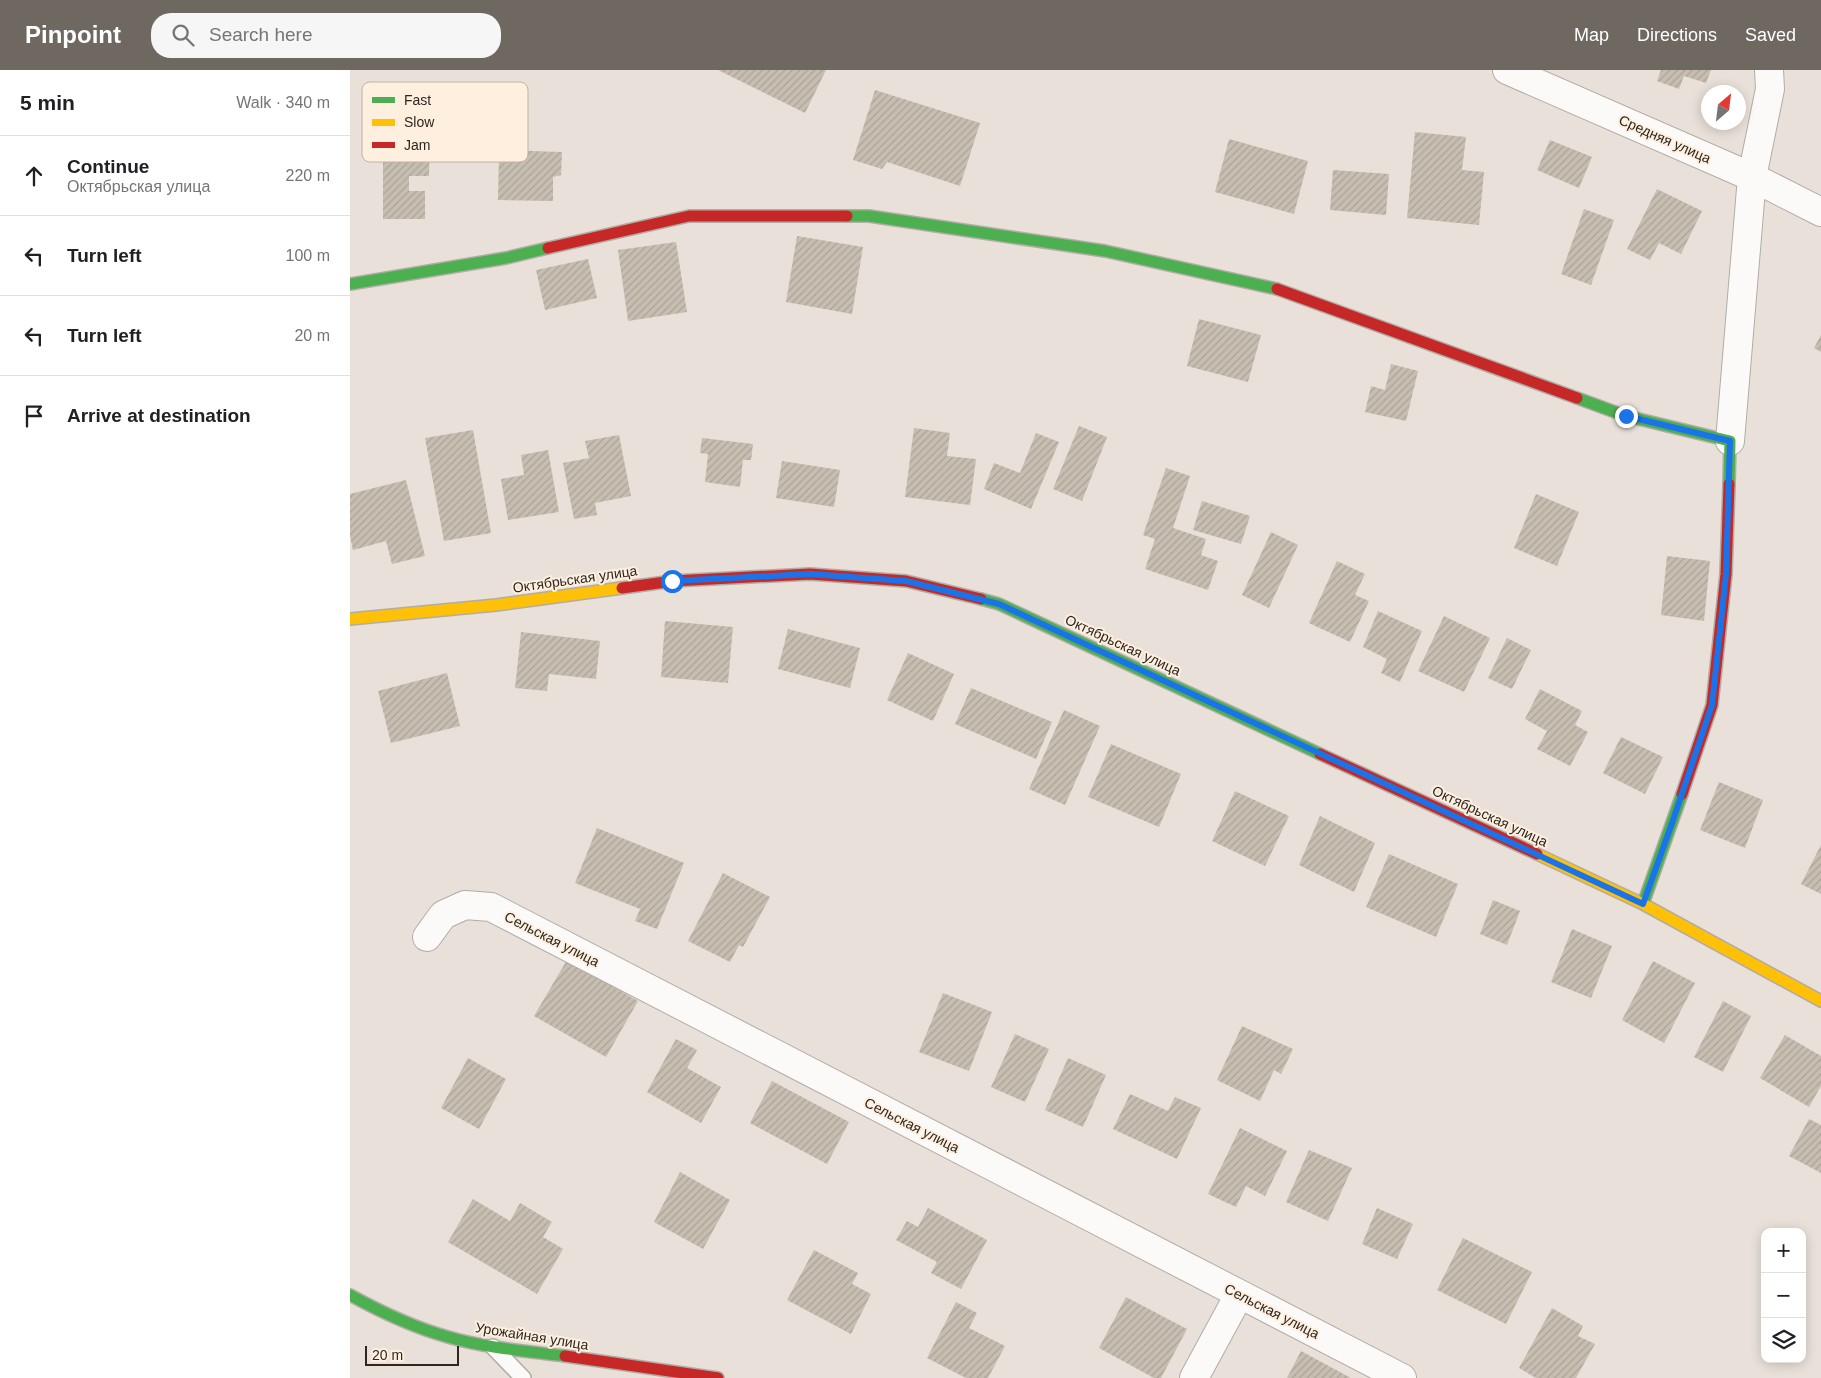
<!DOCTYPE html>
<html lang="en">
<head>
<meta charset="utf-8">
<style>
	:root { --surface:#fff; --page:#f6f6f6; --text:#202124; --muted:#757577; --line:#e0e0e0; --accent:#6e6861 }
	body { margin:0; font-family:Arial,sans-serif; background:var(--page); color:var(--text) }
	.controls { position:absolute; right:15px; bottom:15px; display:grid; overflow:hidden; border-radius:10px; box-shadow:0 2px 12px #0003 }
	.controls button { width:45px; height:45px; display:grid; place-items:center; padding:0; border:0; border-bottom:1px solid var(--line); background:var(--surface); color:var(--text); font:25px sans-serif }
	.compass { position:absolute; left:1351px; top:15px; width:45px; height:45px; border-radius:50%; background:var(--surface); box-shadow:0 2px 12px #0003; rotate:28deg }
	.scale { position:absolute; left:15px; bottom:12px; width:94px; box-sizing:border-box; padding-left:5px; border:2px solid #2c2721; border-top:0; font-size:14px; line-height:18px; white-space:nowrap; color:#2c2721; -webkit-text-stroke:4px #feefdf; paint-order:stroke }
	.stop { position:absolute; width:15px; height:15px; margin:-11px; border:4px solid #1a73e8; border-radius:50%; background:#fff }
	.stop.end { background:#1a73e8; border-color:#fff; box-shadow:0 1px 5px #0008 }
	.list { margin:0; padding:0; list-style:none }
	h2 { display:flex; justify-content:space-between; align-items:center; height:65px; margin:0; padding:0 20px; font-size:21px }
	h2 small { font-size:16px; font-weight:400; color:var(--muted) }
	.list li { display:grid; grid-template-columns:32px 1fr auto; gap:15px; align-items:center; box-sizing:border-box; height:80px; padding:0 20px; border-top:1px solid var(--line) }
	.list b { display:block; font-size:19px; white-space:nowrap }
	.list p { margin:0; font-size:16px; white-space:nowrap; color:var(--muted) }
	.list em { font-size:16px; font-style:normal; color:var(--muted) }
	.icon { flex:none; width:28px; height:28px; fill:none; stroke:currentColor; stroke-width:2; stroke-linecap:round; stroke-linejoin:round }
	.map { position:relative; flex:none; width:1471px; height:1308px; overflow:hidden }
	header { display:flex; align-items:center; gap:30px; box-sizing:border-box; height:70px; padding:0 25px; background:var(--accent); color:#fff }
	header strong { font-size:24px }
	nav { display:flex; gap:28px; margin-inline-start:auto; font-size:18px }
	.search { width:350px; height:45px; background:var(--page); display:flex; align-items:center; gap:12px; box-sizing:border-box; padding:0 18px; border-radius:20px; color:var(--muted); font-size:19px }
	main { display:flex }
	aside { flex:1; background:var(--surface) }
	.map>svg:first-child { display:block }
	.building { fill:url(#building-hatch) }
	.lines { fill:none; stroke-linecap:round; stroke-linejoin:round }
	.lane-casing { stroke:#b1aca5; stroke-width:18 }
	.street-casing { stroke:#b1aca5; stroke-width:30 }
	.fast-casing { stroke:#b1aca5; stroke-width:14 }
	.slow-casing { stroke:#b1aca5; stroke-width:14 }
	.jam-casing { stroke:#b1aca5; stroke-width:14 }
	.lane { stroke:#fcfaf9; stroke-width:15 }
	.street { stroke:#fcfaf9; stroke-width:28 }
	.fast { stroke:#4caf50; stroke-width:11 }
	.slow { stroke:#ffc107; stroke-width:11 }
	.jam { stroke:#c62828; stroke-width:11 }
	.route { stroke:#1a73e8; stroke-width:6 }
	.labels { text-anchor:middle; stroke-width:4; stroke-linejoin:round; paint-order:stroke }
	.street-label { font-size:14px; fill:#2c2721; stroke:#feefdf }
	.key { fill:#feefdf; stroke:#bfb3a6; stroke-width:1 }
	.key-label { font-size:14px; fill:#2c2721 }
</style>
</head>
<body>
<header>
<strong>Pinpoint</strong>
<div class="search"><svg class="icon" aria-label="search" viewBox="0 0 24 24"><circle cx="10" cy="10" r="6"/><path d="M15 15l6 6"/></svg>Search here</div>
<nav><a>Map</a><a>Directions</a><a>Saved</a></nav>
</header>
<main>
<aside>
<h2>5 min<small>Walk · 340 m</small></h2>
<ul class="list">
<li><svg class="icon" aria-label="ahead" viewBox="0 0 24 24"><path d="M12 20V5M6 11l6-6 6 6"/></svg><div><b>Continue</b><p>Октябрьская улица</p></div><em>220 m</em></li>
<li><svg class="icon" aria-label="left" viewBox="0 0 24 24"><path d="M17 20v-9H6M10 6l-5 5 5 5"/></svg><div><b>Turn left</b></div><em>100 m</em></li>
<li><svg class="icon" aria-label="left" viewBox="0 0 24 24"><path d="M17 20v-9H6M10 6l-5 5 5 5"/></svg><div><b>Turn left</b></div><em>20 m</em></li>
<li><svg class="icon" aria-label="arrive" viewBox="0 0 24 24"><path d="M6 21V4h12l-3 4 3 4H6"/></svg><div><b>Arrive at destination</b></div></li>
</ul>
</aside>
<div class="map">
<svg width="1471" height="1308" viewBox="0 0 1471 1308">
	<defs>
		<pattern id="building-hatch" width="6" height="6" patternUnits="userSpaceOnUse" patternTransform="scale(1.25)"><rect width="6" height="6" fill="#c7beb1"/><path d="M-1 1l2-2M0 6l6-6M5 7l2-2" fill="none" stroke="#aba398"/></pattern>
	</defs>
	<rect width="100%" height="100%" fill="#e9e1d9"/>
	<g class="building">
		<polygon points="368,0 476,0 455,43"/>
		<polygon points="1311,0 1361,0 1356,13 1334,6 1329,19 1307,11"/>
		<polygon points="525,20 630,53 610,116 537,92 532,99 503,90"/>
		<polygon points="1065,62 1116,67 1112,100 1134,102 1129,155 1057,148"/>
		<polygon points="33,65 80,66 79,106 59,106 59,121 75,121 75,149 33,149"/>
		<polygon points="879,69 958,91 944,144 865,122"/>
		<polygon points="1200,70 1242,87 1229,118 1187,100"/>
		<polygon points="149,80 212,82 211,105 203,107 203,131 148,130"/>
		<polygon points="983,100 1039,104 1036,145 980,140"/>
		<polygon points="1307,119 1352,141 1331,184 1309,173 1300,190 1277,179"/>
		<polygon points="1234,139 1264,150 1241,215 1211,204"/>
		<polygon points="447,166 513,177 502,244 436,232"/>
		<polygon points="326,172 337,242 278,251 268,180"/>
		<polygon points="238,189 247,228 195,240 186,200"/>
		<polygon points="849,249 911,265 898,312 837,296"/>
		<polygon points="1471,265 1471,282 1464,278"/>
		<polygon points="1041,294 1068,301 1056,351 1015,342 1021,316 1035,320"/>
		<polygon points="729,356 757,367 732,431 703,419"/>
		<polygon points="564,358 600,363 597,386 626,389 620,435 555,427"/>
		<polygon points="123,360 141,463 94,471 75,368"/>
		<polygon points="686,363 709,372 681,439 634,419 644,393 670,403"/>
		<polygon points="269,365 281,426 245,433 247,445 224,449 213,393 239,388 235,371"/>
		<polygon points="352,368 403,374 401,390 393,390 390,417 355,412 358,384 350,383"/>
		<polygon points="198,380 209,442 158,450 151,409 174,405 171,385"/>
		<polygon points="432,391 490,400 484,437 426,428"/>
		<polygon points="816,398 840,406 823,458 856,469 851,485 868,491 858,520 795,499 805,469 793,465"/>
		<polygon points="56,410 75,486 42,494 36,471 3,480 0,466 0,424"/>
		<polygon points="1186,424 1229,442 1207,496 1164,478"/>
		<polygon points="852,431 900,446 891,474 843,460"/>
		<polygon points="921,462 948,475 919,538 892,525"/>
		<polygon points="1317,486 1360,491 1354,551 1311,545"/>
		<polygon points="987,491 1015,504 1005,525 1019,531 1000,572 959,553"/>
		<polygon points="1028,541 1072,561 1050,612 1031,603 1037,589 1013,577"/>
		<polygon points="1094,546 1140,568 1114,622 1068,601"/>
		<polygon points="315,551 383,557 378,613 311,607"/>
		<polygon points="438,559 510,578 500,618 428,599"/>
		<polygon points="171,562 250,571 246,609 199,604 197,621 165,618"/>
		<polygon points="1157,568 1181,580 1162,619 1138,608"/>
		<polygon points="558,583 604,604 583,651 537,630"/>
		<polygon points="97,603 110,656 41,673 28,621"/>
		<polygon points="621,618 702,652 686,689 605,654"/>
		<polygon points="1190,619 1232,641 1225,655 1238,662 1220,696 1187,679 1197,661 1175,649"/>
		<polygon points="714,640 750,656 715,735 679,719"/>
		<polygon points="1271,667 1313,687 1295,724 1253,703"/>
		<polygon points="761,674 831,704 809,757 738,727"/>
		<polygon points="1369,712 1413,730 1395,778 1350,760"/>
		<polygon points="885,721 939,746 915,796 862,771"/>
		<polygon points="970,746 1025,773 1004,822 949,795"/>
		<polygon points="247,758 334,793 307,859 285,851 290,839 225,813"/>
		<polygon points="1471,775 1471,824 1451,814"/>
		<polygon points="1039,784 1108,814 1086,867 1016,837"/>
		<polygon points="373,803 420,827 393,877 389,875 380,892 338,871"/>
		<polygon points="1143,830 1170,841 1157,875 1130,864"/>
		<polygon points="1222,859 1262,876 1241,928 1201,912"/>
		<polygon points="217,890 288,931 256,987 184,946"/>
		<polygon points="1303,891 1345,913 1314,973 1272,950"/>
		<polygon points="593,923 642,942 619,1001 569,982"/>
		<polygon points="1373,931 1401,946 1373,1002 1344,987"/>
		<polygon points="892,956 943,979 931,1004 924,1000 910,1031 867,1010"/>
		<polygon points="665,964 699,979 675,1032 641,1017"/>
		<polygon points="1435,965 1471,986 1471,1016 1459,1037 1410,1008"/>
		<polygon points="326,969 347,980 337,998 371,1017 351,1053 297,1022"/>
		<polygon points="118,988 156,1009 129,1059 91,1038"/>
		<polygon points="718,988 756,1005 733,1057 695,1040"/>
		<polygon points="422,1011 499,1052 477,1094 400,1053"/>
		<polygon points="780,1024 818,1041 825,1027 851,1038 827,1089 763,1059"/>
		<polygon points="1459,1049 1471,1055 1471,1103 1439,1086"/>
		<polygon points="890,1058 937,1081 915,1126 896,1116 886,1137 858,1124"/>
		<polygon points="959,1080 1002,1098 978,1151 936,1132"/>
		<polygon points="330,1102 380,1130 353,1179 304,1152"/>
		<polygon points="123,1129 160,1151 170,1133 202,1152 193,1167 213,1179 187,1224 98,1172"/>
		<polygon points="578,1138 637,1170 611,1219 581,1203 587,1192 546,1170 557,1151 568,1157"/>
		<polygon points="1027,1138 1063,1154 1047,1189 1012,1174"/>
		<polygon points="1113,1168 1182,1202 1156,1254 1087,1220"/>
		<polygon points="464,1180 508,1203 502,1214 521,1224 501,1264 437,1230"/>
		<polygon points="776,1227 837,1259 811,1308 804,1308 749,1278"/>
		<polygon points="606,1232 627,1243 619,1258 655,1276 638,1308 616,1308 577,1288"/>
		<polygon points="1202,1238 1233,1256 1228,1266 1245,1274 1226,1308 1186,1308 1169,1298"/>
		<polygon points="951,1281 1001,1308 937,1308"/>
	</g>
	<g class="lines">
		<g class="lane-casing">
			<polyline id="lane" points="143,1277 173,1308"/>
		</g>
		<g class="street-casing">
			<g id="street">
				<polyline points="1157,0 1402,107 1471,142"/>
				<polyline points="1380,371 1402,107 1420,19 1419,0"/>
				<polyline points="77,867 93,845 115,835 141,837 1052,1308"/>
				<polyline points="844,1308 889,1225"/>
			</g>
		</g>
		<g class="fast-casing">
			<g id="fast">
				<polyline points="497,146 519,146 755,181 927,219"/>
				<polyline points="0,214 156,188 198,178"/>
				<polyline points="1227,328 1276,346 1380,371 1379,414"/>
				<polyline points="631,529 649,534 970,684"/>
				<polyline points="1293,834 1332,724"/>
				<path d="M 0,1225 C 29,1241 66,1258 98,1267 C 136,1278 176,1281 215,1286"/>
			</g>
		</g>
		<g class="slow-casing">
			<g id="slow">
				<polyline points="0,549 146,535 272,518"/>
				<polyline points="1187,784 1293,834 1471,931"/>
			</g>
		</g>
		<g class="jam-casing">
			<g id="jam">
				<polyline points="198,178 339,146 497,146"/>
				<polyline points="927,219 1227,328"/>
				<polyline points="272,518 323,511 460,504 556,511 631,529"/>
				<polyline points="970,684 1187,784"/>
				<polyline points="1332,724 1362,635 1376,504 1379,414"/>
				<polyline points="215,1286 368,1308"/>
			</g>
		</g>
		<use href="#lane" class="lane"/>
		<use href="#street" class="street"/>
		<use href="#fast" class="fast"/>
		<use href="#slow" class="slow"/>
		<use href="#jam" class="jam"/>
	</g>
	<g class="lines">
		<polyline class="route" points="322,511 460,504 556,511 649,534 1293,834 1321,756 1362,635 1376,504 1380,371 1276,346"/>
	</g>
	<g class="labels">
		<g class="street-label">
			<text transform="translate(1315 69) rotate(24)" y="5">Средняя улица</text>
			<text transform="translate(225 509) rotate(-8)" y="5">Октябрьская улица</text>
			<text transform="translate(773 575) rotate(25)" y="5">Октябрьская улица</text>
			<text transform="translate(1140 746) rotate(25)" y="5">Октябрьская улица</text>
			<text transform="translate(202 869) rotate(27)" y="5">Сельская улица</text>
			<text transform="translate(562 1055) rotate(27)" y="5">Сельская улица</text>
			<text transform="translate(922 1241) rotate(27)" y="5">Сельская улица</text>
			<text transform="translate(182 1266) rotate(9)" y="5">Урожайная улица</text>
		</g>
	</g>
	<rect x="12" y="12" width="166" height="80" rx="8" class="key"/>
	<rect x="22" y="27" width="23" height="6" fill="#4caf50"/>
	<rect x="22" y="49" width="23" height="7" fill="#ffc107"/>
	<rect x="22" y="72" width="23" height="6" fill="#c62828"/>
	<g class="key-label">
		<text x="54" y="35">Fast</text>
		<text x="54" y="57">Slow</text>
		<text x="54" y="80">Jam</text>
	</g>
</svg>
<div class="controls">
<button>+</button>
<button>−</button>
<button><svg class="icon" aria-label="layers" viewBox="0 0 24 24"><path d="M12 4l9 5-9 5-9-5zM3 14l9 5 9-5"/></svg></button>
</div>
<svg class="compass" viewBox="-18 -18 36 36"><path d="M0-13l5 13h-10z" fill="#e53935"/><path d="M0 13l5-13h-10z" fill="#757577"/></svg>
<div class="scale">20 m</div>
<div class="stop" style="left:322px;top:511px"></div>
<div class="stop end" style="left:1276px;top:346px"></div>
</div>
</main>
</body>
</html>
